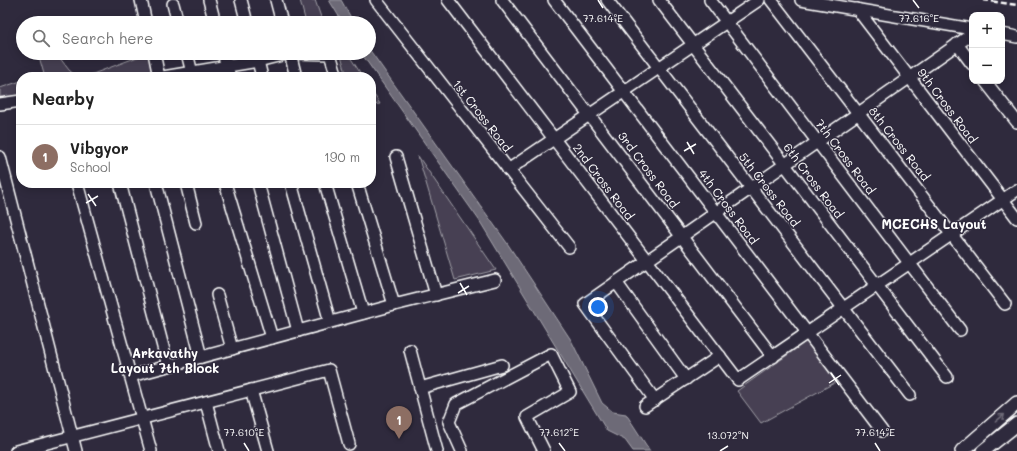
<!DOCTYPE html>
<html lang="en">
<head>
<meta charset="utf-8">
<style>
	:root { --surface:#fff; --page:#f6f6f6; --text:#222; --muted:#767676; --line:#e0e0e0; --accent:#85585c }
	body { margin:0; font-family:Mali,sans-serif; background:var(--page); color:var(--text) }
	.controls { position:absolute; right:12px; top:12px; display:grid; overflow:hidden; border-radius:8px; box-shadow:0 2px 10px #0003 }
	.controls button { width:36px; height:36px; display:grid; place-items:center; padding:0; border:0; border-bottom:1px solid var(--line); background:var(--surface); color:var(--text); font:20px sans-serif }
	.you { position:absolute; left:598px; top:307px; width:14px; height:14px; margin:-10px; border:3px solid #fff; border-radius:50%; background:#1a73e8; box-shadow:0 0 0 6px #1a73e833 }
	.badge { display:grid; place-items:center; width:26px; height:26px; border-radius:50%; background:var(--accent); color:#fff; font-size:13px; font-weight:700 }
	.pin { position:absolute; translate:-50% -33px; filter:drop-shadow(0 1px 2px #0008) }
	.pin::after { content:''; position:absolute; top:21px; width:14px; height:12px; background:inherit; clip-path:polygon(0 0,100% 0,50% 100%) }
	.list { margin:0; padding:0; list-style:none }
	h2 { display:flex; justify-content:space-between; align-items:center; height:52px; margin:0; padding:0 16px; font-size:17px }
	h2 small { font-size:13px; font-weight:400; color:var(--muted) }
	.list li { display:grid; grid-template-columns:26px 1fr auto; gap:12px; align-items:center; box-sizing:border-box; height:64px; padding:0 16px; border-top:1px solid var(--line) }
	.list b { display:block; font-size:15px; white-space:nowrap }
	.list p { margin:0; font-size:13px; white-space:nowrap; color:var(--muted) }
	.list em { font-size:13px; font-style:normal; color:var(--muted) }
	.icon { flex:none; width:22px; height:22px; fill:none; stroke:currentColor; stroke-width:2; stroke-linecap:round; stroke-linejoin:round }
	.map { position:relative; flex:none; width:1017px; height:451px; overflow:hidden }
	.search { position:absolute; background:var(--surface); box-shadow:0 2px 10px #0003; left:16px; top:16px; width:360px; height:44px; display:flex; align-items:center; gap:10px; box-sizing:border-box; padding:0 14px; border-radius:22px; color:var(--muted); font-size:15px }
	.panel { position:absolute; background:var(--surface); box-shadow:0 2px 10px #0003; left:16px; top:72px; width:360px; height:116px; border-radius:16px }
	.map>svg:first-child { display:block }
	.green { fill:#464152; stroke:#a2a0a8 }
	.water { fill:#6d6a77; stroke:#a7a6ad }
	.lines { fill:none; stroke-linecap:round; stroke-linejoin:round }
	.minor-casing { stroke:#fff; stroke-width:14 }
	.major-casing { stroke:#fff; stroke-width:16 }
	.minor { stroke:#2f2a3d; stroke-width:11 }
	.major { stroke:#2f2a3d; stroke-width:13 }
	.rail { stroke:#fff; stroke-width:2.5; stroke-dasharray:6 3; stroke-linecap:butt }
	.oneway { stroke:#6d6a77 }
	.ticks { fill:none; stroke:#fff; stroke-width:1.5 }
	.labels { text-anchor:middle; stroke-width:3; stroke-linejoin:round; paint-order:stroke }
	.street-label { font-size:12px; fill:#fff; stroke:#2f2a3d }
	.neighbourhood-label { font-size:13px; font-weight:bold; fill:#fff; stroke:#2f2a3d }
	.ticks-label { font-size:10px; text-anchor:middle; fill:#fff; stroke:#2f2a3d; stroke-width:3; stroke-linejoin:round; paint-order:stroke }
</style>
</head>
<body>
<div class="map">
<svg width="1017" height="451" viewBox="0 0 1017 451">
	<rect width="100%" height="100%" fill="#2f2a3d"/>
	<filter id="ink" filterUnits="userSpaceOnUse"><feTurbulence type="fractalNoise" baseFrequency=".025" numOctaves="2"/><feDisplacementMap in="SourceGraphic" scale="8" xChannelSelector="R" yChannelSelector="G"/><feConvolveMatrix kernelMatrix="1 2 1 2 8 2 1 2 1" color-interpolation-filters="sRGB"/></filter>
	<g filter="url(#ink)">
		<g class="green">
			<polygon points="300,0 315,0 323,23 306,23"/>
			<polygon points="38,53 56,53 69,70 77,77 34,77 44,74"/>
			<polygon points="148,53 155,73 132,77 85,77"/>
			<polygon points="348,54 363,77 347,77 341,55"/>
			<polygon points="21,81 21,95 0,98 0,88"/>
			<polygon points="371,90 380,104 371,105"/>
			<polygon points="418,156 496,270 455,280"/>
			<polygon points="807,341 836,382 761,423 737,391"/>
		</g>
		<g class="water">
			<polygon points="329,0 341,0 354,23 343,23"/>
			<polygon points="369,49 507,243 571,340 602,403 613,412 626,414 650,451 633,451 625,440 607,431 479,220 361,53 369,53"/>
		</g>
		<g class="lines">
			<g class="minor-casing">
				<g id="minor">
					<polyline points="141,0 146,23"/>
					<polyline points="209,0 215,23"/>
					<polyline points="241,0 247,23"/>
					<polyline points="276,0 282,23"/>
					<polyline points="376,0 569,247"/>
					<polyline points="448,0 738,380 1017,190"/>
					<polyline points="502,0 773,357"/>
					<polyline points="554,0 882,431"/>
					<polyline points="607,0 910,395"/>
					<polyline points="659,0 947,377"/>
					<polyline points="710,0 960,330"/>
					<polyline points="771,0 1005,304"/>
					<polyline points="801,0 972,29"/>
					<polyline points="173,4 178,23"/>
					<polyline points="857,9 1017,218"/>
					<polyline points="1002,34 1017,37"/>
					<polyline points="957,44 972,64"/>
					<polyline points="154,53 159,77"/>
					<polyline points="187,53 193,77"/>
					<polyline points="223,53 230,77"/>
					<polyline points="256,53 262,77"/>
					<polyline points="290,53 296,77"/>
					<polyline points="163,77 258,61 290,53 330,54 337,77"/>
					<polyline points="985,81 1017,122"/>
					<polyline points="0,104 21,101"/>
					<polyline points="0,157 76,451"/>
					<polyline points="396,157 436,295"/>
					<polyline points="508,170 759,0"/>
					<polyline points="77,183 151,451"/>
					<polyline points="120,183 168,366"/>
					<polyline points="156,183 201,357"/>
					<polyline points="186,183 196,223"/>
					<polyline points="225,183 272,338"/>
					<polyline points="258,183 298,331"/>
					<polyline points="291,183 330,322"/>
					<polyline points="325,183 363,313"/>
					<polyline points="357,183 394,305"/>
					<polyline points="616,282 686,379"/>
					<polyline points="217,295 232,349"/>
					<polyline points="410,350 437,451"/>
					<polyline points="131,376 394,305 495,280"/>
					<polyline points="420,388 502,365"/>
					<polyline points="251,390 268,451"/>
					<polyline points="655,400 585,304 972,34"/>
					<polyline points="206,402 219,451"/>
					<polyline points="645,406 720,356"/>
					<polyline points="16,451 329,370 349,444"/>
					<polyline points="462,451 449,422 456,404 551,354 570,392 527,417 544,451"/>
				</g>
			</g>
			<g class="major-casing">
				<g id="major">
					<polyline points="962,451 1017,403"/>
					<polyline points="983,451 1017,424"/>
				</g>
			</g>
			<use href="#minor" class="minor"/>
			<use href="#major" class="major"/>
			<polyline class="rail" points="983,0 1017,5"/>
		</g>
		<defs><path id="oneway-shaft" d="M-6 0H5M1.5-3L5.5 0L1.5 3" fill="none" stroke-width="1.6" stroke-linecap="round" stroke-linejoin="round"/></defs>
		<use class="oneway" href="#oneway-shaft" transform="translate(1000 418) rotate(-40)"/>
	</g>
	<path class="ticks" d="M 598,0 L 603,8M 913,0 L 919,8M 687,142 L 694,154M 684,151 L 696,144M 88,194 L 96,206M 86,203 L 98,196M 460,283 L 467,295M 458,293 L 469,286M 831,373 L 839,385M 829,383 L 841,375M 244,443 L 249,451M 559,443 L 565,451M 875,443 L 880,451M 720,451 L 728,446"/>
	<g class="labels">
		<g class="street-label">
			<text transform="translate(947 106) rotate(53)" y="4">9th Cross Road</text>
			<text transform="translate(482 116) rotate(52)" y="4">1st Cross Road</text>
			<text transform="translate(899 144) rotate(52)" y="4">8th Cross Road</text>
			<text transform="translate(845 157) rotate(53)" y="4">7th Cross Road</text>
			<text transform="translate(648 170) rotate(53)" y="4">3rd Cross Road</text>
			<text transform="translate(813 181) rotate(53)" y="4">6th Cross Road</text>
			<text transform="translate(603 182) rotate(53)" y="4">2nd Cross Road</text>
			<text transform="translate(769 190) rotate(52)" y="4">5th Cross Road</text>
			<text transform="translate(728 207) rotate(53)" y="4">4th Cross Road</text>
		</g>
		<g class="neighbourhood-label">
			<text x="934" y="229">MCECHS Layout</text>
			<text x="165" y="358">Arkavathy<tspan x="165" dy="15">Layout 7th Block</tspan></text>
		</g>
	</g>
	<g class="ticks-label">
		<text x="603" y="22">77.614°E</text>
		<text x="919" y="22">77.616°E</text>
		<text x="244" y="436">77.610°E</text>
		<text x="559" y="436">77.612°E</text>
		<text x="875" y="436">77.614°E</text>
		<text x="728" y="439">13.072°N</text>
	</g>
</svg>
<div class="controls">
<button>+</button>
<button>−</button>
</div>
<div class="you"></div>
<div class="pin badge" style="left:399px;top:439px;background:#8d6e63">1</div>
<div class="search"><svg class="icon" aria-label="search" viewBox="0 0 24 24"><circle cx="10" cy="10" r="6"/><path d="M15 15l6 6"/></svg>Search here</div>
<section class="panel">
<h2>Nearby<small></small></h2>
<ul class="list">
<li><span class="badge" style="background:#8d6e63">1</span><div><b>Vibgyor</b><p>School</p></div><em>190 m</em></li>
</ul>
</section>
</div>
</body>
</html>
